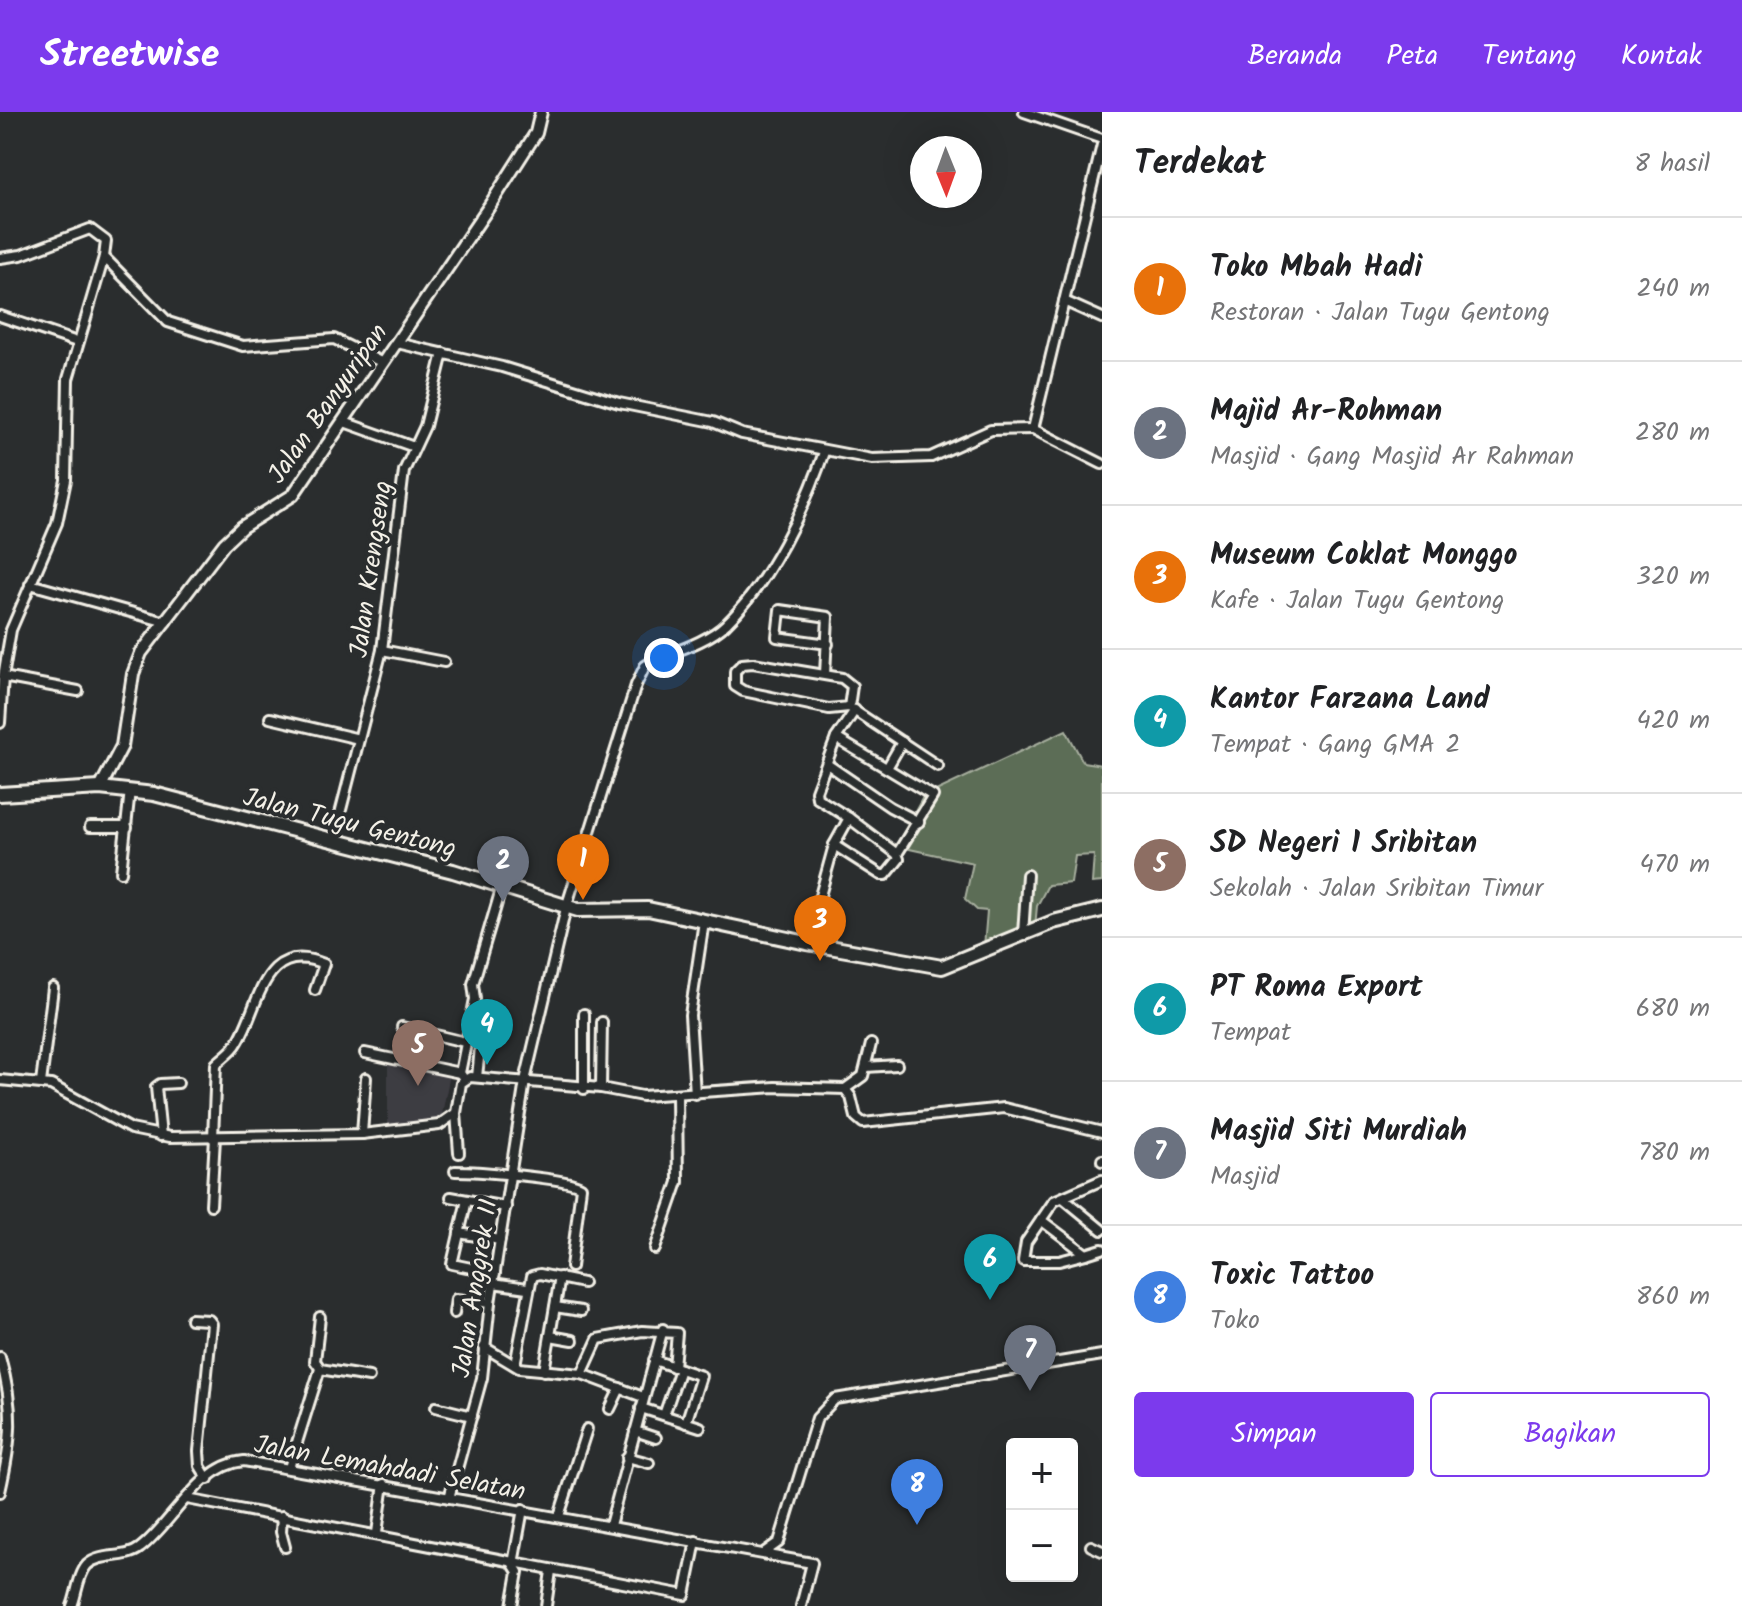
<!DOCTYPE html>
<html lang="id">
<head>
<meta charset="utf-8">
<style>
	:root { --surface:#fff; --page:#f6f6f6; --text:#202124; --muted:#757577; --line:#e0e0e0; --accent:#7c3aed }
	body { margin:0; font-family:Kalam,sans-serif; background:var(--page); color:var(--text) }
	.controls { position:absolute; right:24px; bottom:24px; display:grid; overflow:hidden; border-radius:8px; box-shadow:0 8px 32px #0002 }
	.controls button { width:72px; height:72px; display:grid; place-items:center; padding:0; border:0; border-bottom:2px solid var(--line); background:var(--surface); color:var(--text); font:40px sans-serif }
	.compass { position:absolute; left:910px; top:24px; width:72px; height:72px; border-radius:50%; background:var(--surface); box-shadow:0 8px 32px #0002; rotate:179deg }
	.you { position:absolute; left:664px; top:546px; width:28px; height:28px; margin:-20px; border:6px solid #fff; border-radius:50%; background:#1a73e8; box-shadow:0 0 0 12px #1a73e833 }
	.badge { display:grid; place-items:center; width:52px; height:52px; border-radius:50%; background:var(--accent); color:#fff; font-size:26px; font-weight:700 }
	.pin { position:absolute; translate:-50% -66px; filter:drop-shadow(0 2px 4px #0008) }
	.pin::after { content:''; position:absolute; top:42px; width:28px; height:24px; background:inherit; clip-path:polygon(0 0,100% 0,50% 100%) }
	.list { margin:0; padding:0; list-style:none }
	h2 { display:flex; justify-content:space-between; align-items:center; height:104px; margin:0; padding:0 32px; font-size:34px }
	h2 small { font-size:26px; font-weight:400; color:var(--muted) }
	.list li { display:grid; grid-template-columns:52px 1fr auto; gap:24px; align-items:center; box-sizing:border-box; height:144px; padding:0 32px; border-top:2px solid var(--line) }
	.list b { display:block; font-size:30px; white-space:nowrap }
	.list p { margin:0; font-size:26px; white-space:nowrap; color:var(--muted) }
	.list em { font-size:26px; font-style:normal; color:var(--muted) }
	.actions { display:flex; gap:16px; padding:24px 32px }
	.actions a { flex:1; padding:18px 0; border:2px solid var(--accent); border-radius:8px; text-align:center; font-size:28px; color:var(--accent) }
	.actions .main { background:var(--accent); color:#fff }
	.map { position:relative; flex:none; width:1102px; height:1494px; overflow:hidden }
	header { display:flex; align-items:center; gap:48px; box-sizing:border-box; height:112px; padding:0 40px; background:var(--accent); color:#fff }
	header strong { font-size:38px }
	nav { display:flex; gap:44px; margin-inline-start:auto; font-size:28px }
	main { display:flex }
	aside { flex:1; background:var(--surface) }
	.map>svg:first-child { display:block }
	.built { fill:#3d3c42 }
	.green { fill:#5b6d56; stroke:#a8af9f; stroke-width:2 }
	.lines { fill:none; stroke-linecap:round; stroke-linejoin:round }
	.minor-casing { stroke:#f4f1e8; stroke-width:14 }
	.tertiary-casing { stroke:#f4f1e8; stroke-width:16 }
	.secondary-casing { stroke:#f4f1e8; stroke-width:18 }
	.minor { stroke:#2a2d2e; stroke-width:8 }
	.tertiary { stroke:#2a2d2e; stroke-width:10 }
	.secondary { stroke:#2a2d2e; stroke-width:12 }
	.labels { text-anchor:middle; stroke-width:8; stroke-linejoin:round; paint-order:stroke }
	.street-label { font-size:26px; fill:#f4f1e8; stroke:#2a2d2e }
</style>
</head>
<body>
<header>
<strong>Streetwise</strong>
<nav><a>Beranda</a><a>Peta</a><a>Tentang</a><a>Kontak</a></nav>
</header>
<main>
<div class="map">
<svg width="1102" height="1494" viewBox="0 0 1102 1494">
	<rect width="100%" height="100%" fill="#2a2d2e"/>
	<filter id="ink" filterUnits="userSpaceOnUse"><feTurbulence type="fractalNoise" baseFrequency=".0125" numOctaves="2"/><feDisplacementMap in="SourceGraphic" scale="16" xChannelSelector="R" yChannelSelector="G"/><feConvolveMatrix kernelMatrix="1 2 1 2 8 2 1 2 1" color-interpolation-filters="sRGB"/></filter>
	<g filter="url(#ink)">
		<polygon class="built" points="388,953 450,962 441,1007 388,1014"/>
		<polygon class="green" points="1066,618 1083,650 1102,653 1102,770 1092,771 1094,743 1075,744 1071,771 1048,773 1037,794 1035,815 984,835 987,799 977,798 965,787 973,751 896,734 923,685"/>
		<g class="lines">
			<g class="minor-casing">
				<g id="minor">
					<polyline points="1024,0 1102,27"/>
					<polyline points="1102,33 1033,317 1102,352"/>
					<polyline points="104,145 168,210 243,234 334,227 383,251"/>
					<polyline points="0,146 21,143 90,117 106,129 104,145 68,267 66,368 57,411 11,518 3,565 0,611"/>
					<polyline points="1064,189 1102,206"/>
					<polyline points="0,204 77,230"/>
					<polyline points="397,231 502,255 619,291 713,310 742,322 872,347 931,345 991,318 1033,317"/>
					<polyline points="344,310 414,335"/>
					<polyline points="30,472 166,510"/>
					<polyline points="382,538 444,550"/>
					<polyline points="825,562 828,505 780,498 777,525 828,532"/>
					<polyline points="3,565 78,579"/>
					<polyline points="849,595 852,574 842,566 753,551 742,552 735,559 735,574 743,579 829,597 849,595 938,654"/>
					<polyline points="270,606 359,627"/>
					<polyline points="827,652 890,695 919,710"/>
					<polyline points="887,656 902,630"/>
					<polyline points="849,706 897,742"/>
					<polyline points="90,715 127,715"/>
					<polyline points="333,729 382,538 404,359 425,314 443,241"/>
					<polyline points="834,733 881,763 886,763 899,747 897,742 933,684 836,626"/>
					<polyline points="121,760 130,678"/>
					<polyline points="1023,822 1027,763"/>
					<polyline points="807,831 834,733 849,706 817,686 816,679 836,626 855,598"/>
					<polyline points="584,902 584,977"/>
					<polyline points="402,915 465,930"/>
					<polyline points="365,941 460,961"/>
					<polyline points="866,955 897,953"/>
					<polyline points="477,965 484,897"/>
					<polyline points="464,967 460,961 475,887 473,872 502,774"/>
					<polyline points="0,968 51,973 131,1017 170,1025 362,1022 439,1013 456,1001 461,971 470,965 601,976 642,984 775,975 845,977 851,985 856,1005 863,1011 1004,996 1102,1020"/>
					<polyline points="41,971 53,876"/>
					<polyline points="601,976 602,910"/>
					<polyline points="845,977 863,964 871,932"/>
					<polyline points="695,982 690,903 704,809"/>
					<polyline points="456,1001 459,1041"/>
					<polyline points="362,1022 366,966"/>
					<polyline points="161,1024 156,975 160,972 178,971"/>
					<path d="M 213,1026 L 216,952 C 222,946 230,941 235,934 C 259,902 260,825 324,852 L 315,878"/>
					<polyline points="1102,1048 1102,1049"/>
					<path d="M 455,1059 C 476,1059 569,1066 581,1075 L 571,1155"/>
					<polyline points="1102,1068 1054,1089 1041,1108 1086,1142 1102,1137"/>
					<polyline points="451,1085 506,1095"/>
					<polyline points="1063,1086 1102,1118"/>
					<polyline points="467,1088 452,1152 495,1161"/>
					<polyline points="211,1093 215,1026"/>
					<polyline points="1041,1108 1026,1130 1023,1149 1059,1149 1086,1142"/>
					<polyline points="459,1121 500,1128"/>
					<polyline points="655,1137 678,1070 677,983"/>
					<polyline points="493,1171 527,1176"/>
					<polyline points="555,1195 581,1199"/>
					<polyline points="454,1201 456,1187 490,1191"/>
					<polyline points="320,1205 315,1249 320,1256"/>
					<polyline points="191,1207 209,1208 212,1212 199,1339 200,1354 208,1367"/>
					<polyline points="550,1224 573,1228"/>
					<polyline points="484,1235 519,1256 582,1262 643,1285"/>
					<path d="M 0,1245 C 15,1298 12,1327 0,1380"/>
					<polyline points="654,1248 701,1264 686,1311"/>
					<polyline points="515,1253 532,1164 540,1162 583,1171"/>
					<polyline points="544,1259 560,1165"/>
					<polyline points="582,1262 598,1227 642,1219 677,1221 674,1255"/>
					<polyline points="436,1295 472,1304"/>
					<polyline points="641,1296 700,1315"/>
					<polyline points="610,1297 620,1276"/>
					<polyline points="664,1303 680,1257"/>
					<polyline points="635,1319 656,1326"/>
					<polyline points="627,1345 649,1351"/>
					<polyline points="289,1356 320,1257 369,1265"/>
					<path d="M 449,1386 L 482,1266 L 490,1191 L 525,969 L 566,796 L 636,573 L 645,554 L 654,548 C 676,539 709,529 726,512 C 769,471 805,396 824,340"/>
					<polyline points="187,1387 685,1483 696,1429"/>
					<polyline points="282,1404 281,1420 285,1435"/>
					<polyline points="559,1404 587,1317"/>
					<polyline points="610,1413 663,1217"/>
					<polyline points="377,1421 384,1372"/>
					<polyline points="1091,1434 1102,1439"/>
					<polyline points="765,1440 779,1430 817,1306 835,1287 1102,1243"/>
					<path d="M 72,1494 C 77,1482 78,1463 87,1453 C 101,1440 125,1448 140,1436 C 173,1411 199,1353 244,1349 L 812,1451 L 801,1494"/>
					<polyline points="512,1494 518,1460 513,1452 523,1397"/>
					<polyline points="546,1494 551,1459"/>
				</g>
			</g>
			<g class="tertiary-casing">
				<polyline id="tertiary" points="100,676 122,634 133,562 141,541 224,432 242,415 293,383 490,93 536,21 541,0"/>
			</g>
			<g class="secondary-casing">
				<polyline id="secondary" points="0,682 100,676 154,682 453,759 578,798 648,797 807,831 942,855 1053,810 1102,798"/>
			</g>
			<use href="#minor" class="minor"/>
			<use href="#tertiary" class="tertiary"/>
			<use href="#secondary" class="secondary"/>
		</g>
	</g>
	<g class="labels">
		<g class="street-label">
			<text transform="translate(327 291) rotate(-55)" y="9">Jalan Banyuripan</text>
			<text transform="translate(370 457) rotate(-82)" y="9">Jalan Krengseng</text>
			<text transform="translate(350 710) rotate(14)" y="9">Jalan Tugu Gentong</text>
			<text transform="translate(474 1176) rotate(-81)" y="9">Jalan Anggrek II</text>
			<text transform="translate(390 1355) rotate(10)" y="9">Jalan Lemahdadi Selatan</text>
		</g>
	</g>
</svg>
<div class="controls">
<button>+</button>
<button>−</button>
</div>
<svg class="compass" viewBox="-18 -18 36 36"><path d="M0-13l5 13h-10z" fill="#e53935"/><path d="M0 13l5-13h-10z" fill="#757577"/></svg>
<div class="you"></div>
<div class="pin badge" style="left:583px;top:788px;background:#e8710a">1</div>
<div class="pin badge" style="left:503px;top:790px;background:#6b7280">2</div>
<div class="pin badge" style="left:820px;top:849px;background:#e8710a">3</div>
<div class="pin badge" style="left:487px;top:953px;background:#0f9aa8">4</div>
<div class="pin badge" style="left:418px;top:974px;background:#8d6e63">5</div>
<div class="pin badge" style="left:990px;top:1188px;background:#0f9aa8">6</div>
<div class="pin badge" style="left:1030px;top:1279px;background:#6b7280">7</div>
<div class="pin badge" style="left:917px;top:1413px;background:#3f7fe0">8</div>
</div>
<aside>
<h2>Terdekat<small>8 hasil</small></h2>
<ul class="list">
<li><span class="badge" style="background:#e8710a">1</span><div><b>Toko Mbah Hadi</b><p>Restoran · Jalan Tugu Gentong</p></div><em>240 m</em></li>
<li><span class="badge" style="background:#6b7280">2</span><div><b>Majid Ar-Rohman</b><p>Masjid · Gang Masjid Ar Rahman</p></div><em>280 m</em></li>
<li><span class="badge" style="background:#e8710a">3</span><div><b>Museum Coklat Monggo</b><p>Kafe · Jalan Tugu Gentong</p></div><em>320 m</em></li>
<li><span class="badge" style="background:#0f9aa8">4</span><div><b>Kantor Farzana Land</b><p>Tempat · Gang GMA 2</p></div><em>420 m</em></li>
<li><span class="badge" style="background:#8d6e63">5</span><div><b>SD Negeri 1 Sribitan</b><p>Sekolah · Jalan Sribitan Timur</p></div><em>470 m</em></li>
<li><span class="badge" style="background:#0f9aa8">6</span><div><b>PT Roma Export</b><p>Tempat</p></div><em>680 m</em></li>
<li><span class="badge" style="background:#6b7280">7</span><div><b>Masjid Siti Murdiah</b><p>Masjid</p></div><em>780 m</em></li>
<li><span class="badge" style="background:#3f7fe0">8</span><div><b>Toxic Tattoo</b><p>Toko</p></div><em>860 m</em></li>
</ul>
<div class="actions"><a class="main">Simpan</a><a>Bagikan</a></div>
</aside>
</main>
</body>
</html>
